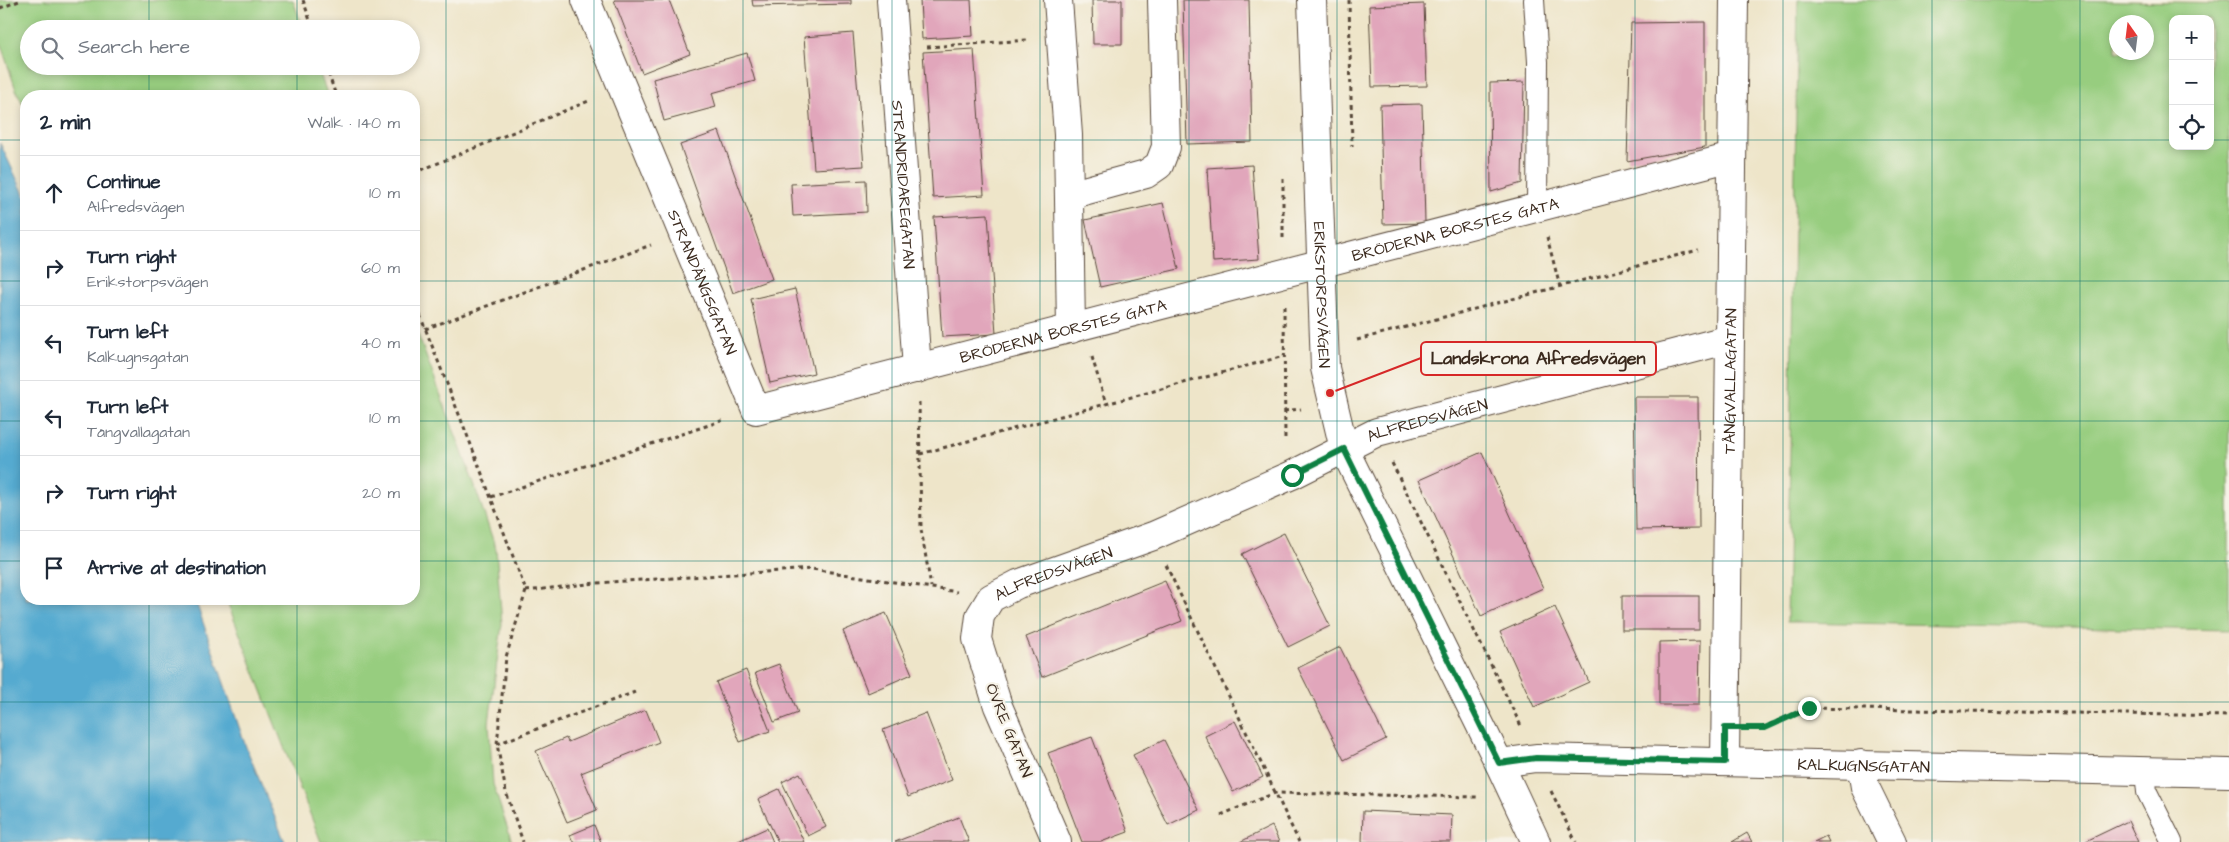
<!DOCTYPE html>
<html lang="en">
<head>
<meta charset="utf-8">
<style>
	:root { --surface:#fff; --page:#f2f2f3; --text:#1f2937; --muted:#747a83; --line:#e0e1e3 }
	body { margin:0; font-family:"Architects Daughter",sans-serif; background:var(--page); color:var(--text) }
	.controls { position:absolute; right:15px; top:15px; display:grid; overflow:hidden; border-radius:10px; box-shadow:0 2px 8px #0003 }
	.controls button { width:45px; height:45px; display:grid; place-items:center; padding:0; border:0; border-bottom:1px solid var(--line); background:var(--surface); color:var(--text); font:25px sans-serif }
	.compass { position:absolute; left:2109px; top:15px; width:45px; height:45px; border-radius:50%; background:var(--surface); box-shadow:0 2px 8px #0003; rotate:346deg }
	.stop { position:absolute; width:15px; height:15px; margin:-11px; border:4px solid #0b8043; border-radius:50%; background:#fff }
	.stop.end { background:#0b8043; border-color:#fff; box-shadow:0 1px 5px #0008 }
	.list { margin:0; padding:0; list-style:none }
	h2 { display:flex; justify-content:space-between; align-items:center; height:65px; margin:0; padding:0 20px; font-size:21px }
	h2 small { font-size:16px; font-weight:400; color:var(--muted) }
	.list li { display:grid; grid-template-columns:32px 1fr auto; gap:15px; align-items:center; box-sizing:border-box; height:75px; padding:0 20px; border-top:1px solid var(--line) }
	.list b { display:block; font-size:19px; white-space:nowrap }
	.list p { margin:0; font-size:16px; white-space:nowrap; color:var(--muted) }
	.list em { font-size:16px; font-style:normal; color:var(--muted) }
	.icon { flex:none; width:28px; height:28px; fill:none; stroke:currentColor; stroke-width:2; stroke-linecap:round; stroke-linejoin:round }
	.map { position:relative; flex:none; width:2229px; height:842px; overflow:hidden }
	.search { position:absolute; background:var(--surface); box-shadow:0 2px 8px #0003; left:20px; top:20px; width:400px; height:55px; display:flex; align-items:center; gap:12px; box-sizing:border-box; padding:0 18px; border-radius:28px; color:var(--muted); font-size:19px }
	.panel { position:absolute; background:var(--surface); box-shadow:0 2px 8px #0003; left:20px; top:90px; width:400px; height:515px; border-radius:20px }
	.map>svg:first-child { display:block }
	.green { fill:#97cd7f; stroke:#697c4e; fill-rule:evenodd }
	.water { fill:#54aad0; stroke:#486a77 }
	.building { fill:#e1a6bb }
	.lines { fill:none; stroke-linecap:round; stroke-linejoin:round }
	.service-casing { stroke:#564638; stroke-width:22 }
	.minor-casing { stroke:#564638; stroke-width:30 }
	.tertiary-casing { stroke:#564638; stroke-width:30 }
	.path { stroke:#564638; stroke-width:3; stroke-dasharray:4 4; stroke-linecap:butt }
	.service { stroke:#fff; stroke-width:20 }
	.minor { stroke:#fff; stroke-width:28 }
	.tertiary { stroke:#fff; stroke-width:28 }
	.route { stroke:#0b8043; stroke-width:6 }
	.grid { fill:none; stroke:#0f766e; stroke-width:1; stroke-opacity:0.55 }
	.labels { text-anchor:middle; stroke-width:4.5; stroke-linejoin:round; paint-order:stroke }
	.street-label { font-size:16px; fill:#3b2a1e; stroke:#f7f3e8 }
	.leader { fill:none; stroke:#d62828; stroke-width:2 }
	.callout-dot { fill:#d62828; stroke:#f7f3e8; stroke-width:2 }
	.callout { fill:#f7f3e8; stroke:#d62828; stroke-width:2 }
	.callout-label { font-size:18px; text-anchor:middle; font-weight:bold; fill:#3b2a1e }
</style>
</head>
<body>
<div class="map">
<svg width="2229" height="842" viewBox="0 0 2229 842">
	<rect width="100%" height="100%" fill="#f7f3e8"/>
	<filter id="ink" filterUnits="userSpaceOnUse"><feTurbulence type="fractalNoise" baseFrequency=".02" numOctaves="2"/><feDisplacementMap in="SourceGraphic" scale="10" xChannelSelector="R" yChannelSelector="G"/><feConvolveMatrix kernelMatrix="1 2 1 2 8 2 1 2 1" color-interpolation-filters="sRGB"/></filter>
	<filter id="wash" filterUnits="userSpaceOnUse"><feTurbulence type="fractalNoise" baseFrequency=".0096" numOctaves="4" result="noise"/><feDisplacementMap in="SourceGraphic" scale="20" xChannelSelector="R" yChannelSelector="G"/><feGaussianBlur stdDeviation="1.12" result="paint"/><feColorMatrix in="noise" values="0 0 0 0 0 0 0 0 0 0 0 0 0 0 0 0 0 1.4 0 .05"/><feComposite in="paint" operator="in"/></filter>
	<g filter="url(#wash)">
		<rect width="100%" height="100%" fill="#eee5c9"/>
		<g class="green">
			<polygon points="0,0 293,0 303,29 29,29 29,66 317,66 328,96 26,96 26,110 16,90 0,42"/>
			<path d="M 1798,0 L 2065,0 L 2229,3 L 2229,630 L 1787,622 ZM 2173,19 L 2210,19 L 2210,146 L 2173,146 ZM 2146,22 L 2146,52 L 2116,52 L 2116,22 Z"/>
			<polygon points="414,324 474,484 496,549 502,624 489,723 493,784 512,842 321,842 226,599 414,599"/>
		</g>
		<polygon class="water" points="0,143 26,198 26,599 195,599 246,747 285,842 0,842"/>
		<g id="blocks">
			<g class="building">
				<polygon points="614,0 669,0 690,54 642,73"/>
				<polygon points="752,0 851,0 851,4 753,6"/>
				<polygon points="920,0 971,0 973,36 922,39"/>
				<polygon points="1092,0 1122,0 1122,44 1093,44"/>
				<polygon points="1183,0 1249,0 1252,142 1187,144"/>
				<polygon points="1424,4 1427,86 1372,87 1369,6"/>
				<polygon points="1705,22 1705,147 1627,161 1631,23"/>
				<polygon points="853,33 864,166 814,169 804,37"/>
				<polygon points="974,49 984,195 933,198 923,52"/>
				<polygon points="747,53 755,81 712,93 716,107 664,121 653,79"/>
				<polygon points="1524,82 1522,183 1491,192 1490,83"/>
				<polygon points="1422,104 1425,223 1383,224 1380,105"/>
				<polygon points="719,131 772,279 733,293 680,145"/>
				<polygon points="1252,165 1259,259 1213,262 1207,168"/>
				<polygon points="866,180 867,212 793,216 791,184"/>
				<polygon points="1163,203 1179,269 1100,287 1085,220"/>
				<polygon points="988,214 996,334 942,337 934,217"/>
				<polygon points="795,289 814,373 770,383 751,299"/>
				<polygon points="1634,397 1698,397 1699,529 1636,530"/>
				<polygon points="1482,452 1543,588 1481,616 1419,480"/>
				<polygon points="1284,533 1330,626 1288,647 1242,554"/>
				<polygon points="1165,581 1182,621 1042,677 1026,637"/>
				<rect x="1622" y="596" width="77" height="34"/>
				<polygon points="1555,607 1589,682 1534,707 1500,632"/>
				<polygon points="886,613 912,674 868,693 843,631"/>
				<polygon points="1700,641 1699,705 1659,705 1659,642"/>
				<polygon points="1340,647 1386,739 1344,760 1298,668"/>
				<polygon points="779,664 798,713 774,722 755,673"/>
				<polygon points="746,670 770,731 740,742 716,682"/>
				<polygon points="646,710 659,742 581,773 597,810 567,822 536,751 566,738 568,742"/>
				<polygon points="926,713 952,780 908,797 883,730"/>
				<polygon points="1235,721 1263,777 1233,792 1205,736"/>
				<polygon points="1092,737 1128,832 1101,842 1082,842 1048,753"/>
				<polygon points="1164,740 1199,810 1168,825 1133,755"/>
				<polygon points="800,773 826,827 808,836 782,782"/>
				<polygon points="779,789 804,842 778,842 758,799"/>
				<polygon points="1363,811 1452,815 1451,842 1362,842"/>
				<polygon points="959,817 969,842 895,842"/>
				<polygon points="2128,821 2138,842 2084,842"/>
				<polygon points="594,825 601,842 573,842 570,835"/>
				<polygon points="1272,826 1279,842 1240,842"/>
				<polygon points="767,828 773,842 736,842"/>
				<polygon points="1747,833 1752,842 1732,842"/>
				<polygon points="1826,836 1829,842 1814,842"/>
			</g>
		</g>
	</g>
	<g filter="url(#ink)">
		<use href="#blocks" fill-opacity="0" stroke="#564638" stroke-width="1"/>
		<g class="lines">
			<g class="service-casing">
				<g id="service">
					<polyline points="1534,0 1538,62 1537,208"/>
					<polyline points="2145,771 2147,792 2172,842"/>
				</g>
			</g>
			<g class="minor-casing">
				<g id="minor">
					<path id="s1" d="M 586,0 L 756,410 L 1732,157"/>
					<path id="s2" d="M 891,0 L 917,369"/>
					<polyline points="1058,0 1068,135 1071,329"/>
					<polyline points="1069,195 1146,174 1159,165 1166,147 1162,0"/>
					<path id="s3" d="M 1725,761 L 1734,0"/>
					<polyline points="1861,764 1865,787 1892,842"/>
					<path id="s4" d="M 1057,842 L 998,706 L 977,639 L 980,616 L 991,598 L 1018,584 L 1153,536 L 1292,475 L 1377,432 L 1730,339"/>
				</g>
			</g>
			<g class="tertiary-casing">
				<g id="tertiary">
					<path id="s5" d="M 1312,0 L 1325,368 L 1344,449 L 1499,763 L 1536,842"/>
					<path id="s6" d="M 1499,763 L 1536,758 L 2229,773"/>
				</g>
			</g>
			<g class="path">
				<polyline points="303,0 313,29"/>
				<polyline points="1349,0 1352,146"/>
				<polyline points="0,8 22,0"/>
				<polyline points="927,47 1028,40"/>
				<polyline points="326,66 336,96"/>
				<polyline points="414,173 591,100"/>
				<polyline points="1283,178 1283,239"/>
				<polyline points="1547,237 1560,287"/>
				<polyline points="414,300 473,450 526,591 506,657 497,744 506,792 523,842"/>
				<polyline points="1284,306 1285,442"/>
				<polyline points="425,329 651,245"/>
				<polyline points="1357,340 1698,250"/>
				<polyline points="1092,357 1106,404"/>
				<polyline points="919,402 921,529 931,587"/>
				<polyline points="1284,411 1301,409"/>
				<polyline points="920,454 1284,356"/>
				<polyline points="1392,463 1521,726"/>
				<polyline points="491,497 724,420"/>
				<polyline points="1166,565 1299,842"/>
				<polyline points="526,591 596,583 812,569 957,592"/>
				<polyline points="1762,728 1809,708 2229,716"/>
				<polyline points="497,744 635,692"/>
				<polyline points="1551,791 1576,842"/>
				<polyline points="1221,815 1275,793 1479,797"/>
			</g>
			<use href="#service" class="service"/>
			<use href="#minor" class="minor"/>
			<use href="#tertiary" class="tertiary"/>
		</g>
	</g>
	<g class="lines" filter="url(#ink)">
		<polyline class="route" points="1292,475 1344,449 1499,763 1536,758 1725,762 1725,728 1765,728 1809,708"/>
	</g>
	<path class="grid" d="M 149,0 L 149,29M 297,0 L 297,29M 446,0 L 446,842M 594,0 L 594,842M 743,0 L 743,842M 892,0 L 892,842M 1040,0 L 1040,842M 1189,0 L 1189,842M 1337,0 L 1337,842M 1486,0 L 1486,842M 1635,0 L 1635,842M 1783,0 L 1783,842M 1932,0 L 1932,842M 2080,0 L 2080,842M 149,66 L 149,96M 297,66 L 297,96M 0,140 L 26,140M 414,140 L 2173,140M 2210,140 L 2229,140M 0,281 L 26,281M 414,281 L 2229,281M 0,421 L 26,421M 414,421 L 2229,421M 0,561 L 26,561M 414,561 L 2229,561M 149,599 L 149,842M 297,599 L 297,842M 0,702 L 2229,702"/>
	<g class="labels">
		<g class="street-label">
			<text dy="6" stroke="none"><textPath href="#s2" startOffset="185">STRANDRIDAREGATAN</textPath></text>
			<text dy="6" stroke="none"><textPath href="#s1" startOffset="1166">BRÖDERNA BORSTES GATA</textPath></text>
			<text dy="6" stroke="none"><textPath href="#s1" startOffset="305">STRANDÄNGSGATAN</textPath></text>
			<text dy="6" stroke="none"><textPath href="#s5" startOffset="295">ERIKSTORPSVÄGEN</textPath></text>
			<text dy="6" stroke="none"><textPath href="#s1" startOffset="761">BRÖDERNA BORSTES GATA</textPath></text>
			<text dy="6" stroke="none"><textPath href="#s3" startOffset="380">TÅNGVALLAGATAN</textPath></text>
			<text dy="6" stroke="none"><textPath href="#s4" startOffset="735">ALFREDSVÄGEN</textPath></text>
			<text dy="6" stroke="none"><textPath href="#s4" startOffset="330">ALFREDSVÄGEN</textPath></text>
			<text transform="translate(1010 730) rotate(68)" y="6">ÖVRE GATAN</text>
			<text dy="6" stroke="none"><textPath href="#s6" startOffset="365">KALKUGNSGATAN</textPath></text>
		</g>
	</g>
	<path class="leader" d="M1330 393L1421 358"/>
	<circle class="callout-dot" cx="1330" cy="393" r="5"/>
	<rect class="callout" x="1421" y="342" width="235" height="33" rx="5"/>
	<g class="callout-label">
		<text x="1538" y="364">Landskrona Alfredsvägen</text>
	</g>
</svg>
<div class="controls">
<button>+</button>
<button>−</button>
<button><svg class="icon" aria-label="locate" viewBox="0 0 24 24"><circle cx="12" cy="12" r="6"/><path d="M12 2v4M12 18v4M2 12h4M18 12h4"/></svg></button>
</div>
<svg class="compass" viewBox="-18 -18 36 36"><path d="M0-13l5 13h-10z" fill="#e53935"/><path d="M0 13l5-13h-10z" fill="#747a83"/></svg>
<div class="stop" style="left:1292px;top:475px"></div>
<div class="stop end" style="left:1809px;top:708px"></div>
<div class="search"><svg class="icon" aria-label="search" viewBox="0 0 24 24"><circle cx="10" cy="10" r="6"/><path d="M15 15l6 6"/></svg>Search here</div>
<section class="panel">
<h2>2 min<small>Walk · 140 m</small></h2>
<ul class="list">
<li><svg class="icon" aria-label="ahead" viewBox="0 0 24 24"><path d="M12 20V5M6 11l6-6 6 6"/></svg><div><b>Continue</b><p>Alfredsvägen</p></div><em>10 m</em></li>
<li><svg class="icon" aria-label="right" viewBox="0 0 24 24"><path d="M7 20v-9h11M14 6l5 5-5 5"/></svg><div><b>Turn right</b><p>Erikstorpsvägen</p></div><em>60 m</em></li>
<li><svg class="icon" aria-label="left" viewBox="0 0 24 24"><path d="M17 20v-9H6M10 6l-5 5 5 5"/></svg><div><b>Turn left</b><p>Kalkugnsgatan</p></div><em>40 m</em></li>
<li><svg class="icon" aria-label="left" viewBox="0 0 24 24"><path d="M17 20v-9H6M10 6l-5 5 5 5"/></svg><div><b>Turn left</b><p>Tångvallagatan</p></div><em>10 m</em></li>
<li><svg class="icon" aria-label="right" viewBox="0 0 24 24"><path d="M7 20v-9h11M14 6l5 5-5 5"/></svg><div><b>Turn right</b></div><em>20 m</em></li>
<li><svg class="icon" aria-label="arrive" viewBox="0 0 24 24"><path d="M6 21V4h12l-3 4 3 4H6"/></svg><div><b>Arrive at destination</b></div></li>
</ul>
</section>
</div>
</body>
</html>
